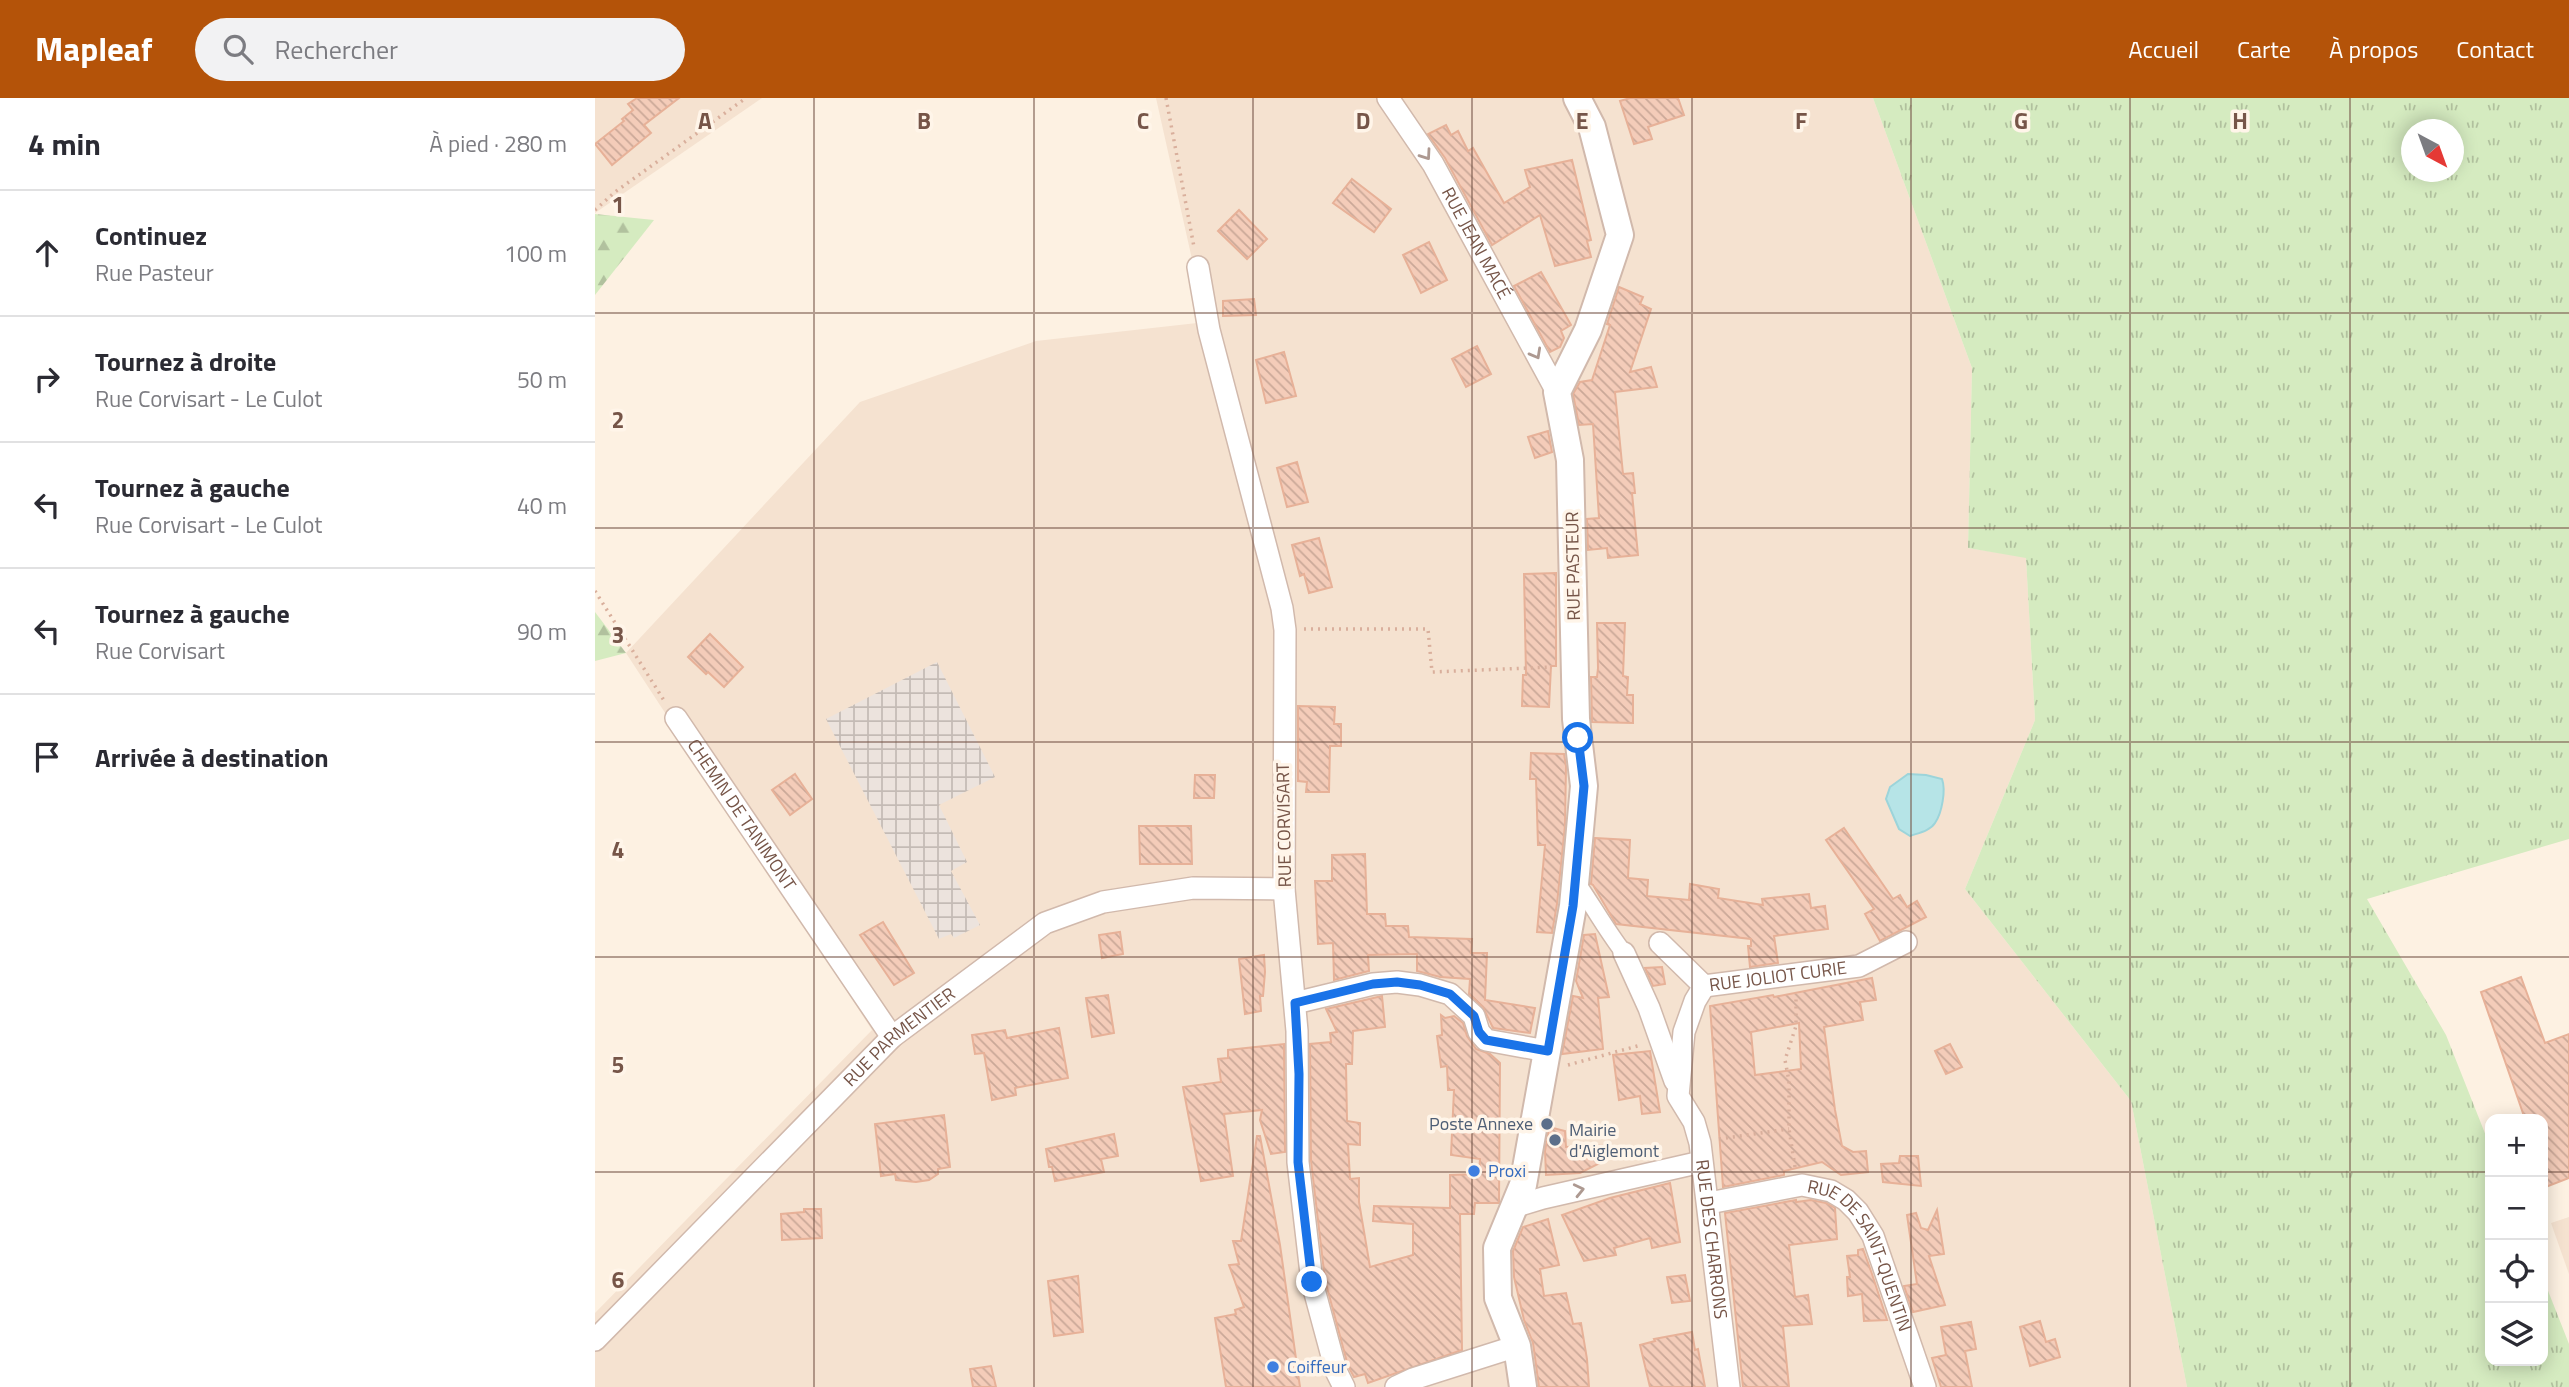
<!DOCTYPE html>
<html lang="fr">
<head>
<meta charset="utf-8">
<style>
	:root { --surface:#fff; --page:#f2f2f3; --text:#2b2b33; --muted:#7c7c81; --line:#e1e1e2; --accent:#b45309 }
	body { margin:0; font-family:"Titillium Web",sans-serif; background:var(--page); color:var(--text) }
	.controls { position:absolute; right:21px; bottom:21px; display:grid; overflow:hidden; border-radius:14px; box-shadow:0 4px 18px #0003 }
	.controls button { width:63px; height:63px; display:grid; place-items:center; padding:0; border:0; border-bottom:2px solid var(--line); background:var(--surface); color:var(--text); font:35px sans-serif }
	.compass { position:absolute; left:1806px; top:21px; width:63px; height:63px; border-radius:50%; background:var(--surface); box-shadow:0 4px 18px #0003; rotate:139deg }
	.stop { position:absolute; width:21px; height:21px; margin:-16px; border:5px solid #1a73e8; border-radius:50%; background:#fff }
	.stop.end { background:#1a73e8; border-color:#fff; box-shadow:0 2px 7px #0008 }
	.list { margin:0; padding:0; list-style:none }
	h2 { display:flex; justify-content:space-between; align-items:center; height:91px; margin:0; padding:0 28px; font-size:30px }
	h2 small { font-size:23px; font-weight:400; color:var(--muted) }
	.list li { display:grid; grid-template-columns:46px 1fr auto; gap:21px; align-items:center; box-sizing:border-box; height:126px; padding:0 28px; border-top:2px solid var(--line) }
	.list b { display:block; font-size:26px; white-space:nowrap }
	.list p { margin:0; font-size:23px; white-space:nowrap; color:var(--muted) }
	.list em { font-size:23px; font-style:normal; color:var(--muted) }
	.icon { flex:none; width:38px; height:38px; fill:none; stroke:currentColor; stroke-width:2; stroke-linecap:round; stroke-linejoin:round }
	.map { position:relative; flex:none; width:1974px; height:1289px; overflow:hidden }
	header { display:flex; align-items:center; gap:42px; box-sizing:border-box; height:98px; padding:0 35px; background:var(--accent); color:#fff }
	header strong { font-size:33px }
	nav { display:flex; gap:38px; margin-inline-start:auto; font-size:24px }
	.search { width:490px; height:63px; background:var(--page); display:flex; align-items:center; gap:18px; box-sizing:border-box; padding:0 24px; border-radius:38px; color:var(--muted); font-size:26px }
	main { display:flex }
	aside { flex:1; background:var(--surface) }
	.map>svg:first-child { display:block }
	.residential { fill:#f5e2d0 }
	.industrial { fill:url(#industrial-grid) }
	.grass { fill:url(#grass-tufts); fill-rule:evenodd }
	.forest { fill:url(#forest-firs) }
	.water { fill:#b6e4e7; stroke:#9cd4da; stroke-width:2 }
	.building { fill:url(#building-back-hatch); stroke:#e7b198; stroke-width:2; fill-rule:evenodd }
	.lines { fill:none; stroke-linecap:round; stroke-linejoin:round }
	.pedestrian-casing { stroke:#d1b9ac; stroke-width:19 }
	.minor-casing { stroke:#d1b9ac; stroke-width:24 }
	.tertiary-casing { stroke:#d1b9ac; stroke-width:30 }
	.path { stroke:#d9af9c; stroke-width:3.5; stroke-dasharray:2 5; stroke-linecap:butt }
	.pedestrian { stroke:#fff; stroke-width:16 }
	.minor { stroke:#fff; stroke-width:21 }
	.tertiary { stroke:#fff; stroke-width:26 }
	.oneway { stroke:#ad9991 }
	.route { stroke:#1a73e8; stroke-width:9 }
	.grid { fill:none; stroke:#765548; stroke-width:2; stroke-opacity:0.55 }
	.service-dot { fill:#5c6f8a; stroke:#fff5e9; stroke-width:2.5 }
	.shop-dot { fill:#3f7fe0; stroke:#fff5e9; stroke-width:2.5 }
	.labels { text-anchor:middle; stroke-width:7; stroke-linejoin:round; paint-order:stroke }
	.street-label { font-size:18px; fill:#765548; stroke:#fff5e9 }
	.service-label { font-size:18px; fill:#4e5e75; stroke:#fff5e9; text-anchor:end }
	.shop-label { font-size:18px; fill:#366cbe; stroke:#fff5e9; text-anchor:start }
	.grid-label { font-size:23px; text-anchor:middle; font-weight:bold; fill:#765548; stroke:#fff5e9; stroke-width:7; stroke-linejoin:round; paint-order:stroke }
</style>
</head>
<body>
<header>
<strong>Mapleaf</strong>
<div class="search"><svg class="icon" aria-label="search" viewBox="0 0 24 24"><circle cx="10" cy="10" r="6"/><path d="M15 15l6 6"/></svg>Rechercher</div>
<nav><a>Accueil</a><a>Carte</a><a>À propos</a><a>Contact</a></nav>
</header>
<main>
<aside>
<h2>4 min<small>À pied · 280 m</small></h2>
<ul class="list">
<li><svg class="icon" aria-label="ahead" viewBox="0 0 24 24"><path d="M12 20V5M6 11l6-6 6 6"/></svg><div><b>Continuez</b><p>Rue Pasteur</p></div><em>100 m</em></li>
<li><svg class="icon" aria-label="right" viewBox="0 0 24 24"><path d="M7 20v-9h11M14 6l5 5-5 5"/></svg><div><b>Tournez à droite</b><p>Rue Corvisart - Le Culot</p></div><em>50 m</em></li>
<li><svg class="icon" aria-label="left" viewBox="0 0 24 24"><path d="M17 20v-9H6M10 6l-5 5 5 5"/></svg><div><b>Tournez à gauche</b><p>Rue Corvisart - Le Culot</p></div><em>40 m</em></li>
<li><svg class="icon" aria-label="left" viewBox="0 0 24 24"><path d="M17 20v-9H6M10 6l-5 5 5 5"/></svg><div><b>Tournez à gauche</b><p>Rue Corvisart</p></div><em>90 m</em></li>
<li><svg class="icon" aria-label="arrive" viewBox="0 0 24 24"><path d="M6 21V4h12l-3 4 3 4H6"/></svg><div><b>Arrivée à destination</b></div></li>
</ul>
</aside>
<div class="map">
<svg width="1974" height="1289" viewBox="0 0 1974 1289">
	<defs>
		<pattern id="industrial-grid" width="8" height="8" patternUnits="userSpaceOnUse" patternTransform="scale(1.75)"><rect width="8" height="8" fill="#ece3dd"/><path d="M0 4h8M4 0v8" fill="none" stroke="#c4bbb5"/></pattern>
		<pattern id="grass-tufts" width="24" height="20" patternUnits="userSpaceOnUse" patternTransform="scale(1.75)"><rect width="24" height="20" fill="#d5ebc0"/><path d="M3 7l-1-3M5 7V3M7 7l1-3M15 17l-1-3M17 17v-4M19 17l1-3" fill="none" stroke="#b1c19e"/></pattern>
		<pattern id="forest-firs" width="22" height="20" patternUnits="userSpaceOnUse" patternTransform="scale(1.75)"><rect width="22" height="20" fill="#d5ebc0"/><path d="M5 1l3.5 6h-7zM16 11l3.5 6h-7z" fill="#b1c19e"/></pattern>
		<pattern id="building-back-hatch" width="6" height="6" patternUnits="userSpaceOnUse" patternTransform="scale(1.75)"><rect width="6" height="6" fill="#f4ccb9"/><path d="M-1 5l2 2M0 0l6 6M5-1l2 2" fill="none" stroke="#caa898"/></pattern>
	</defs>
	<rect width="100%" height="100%" fill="#fdf1e2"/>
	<g class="residential">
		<polygon points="0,0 167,0 0,115"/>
		<polygon points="561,0 1278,0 1377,270 1373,450 1431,459 1440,622 1370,791 1536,1003 1592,1289 0,1289 0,1215 277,932 31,555 265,304 441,243 611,224"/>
		<polygon points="1974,1119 1974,1176 1956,1125"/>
	</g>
	<polygon class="industrial" points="342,564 400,679 344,707 372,764 356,773 385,827 359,840 356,836 344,841 231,621"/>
	<path class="grass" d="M 1278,0 L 1974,0 L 1974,741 L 1772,801 L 1851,937 L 1895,1048 L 1895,1263 L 1948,1263 L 1948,1180 L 1974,1246 L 1974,1289 L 1592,1289 L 1536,1003 L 1370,791 L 1440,622 L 1431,460 L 1373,450 L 1377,270 ZM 1816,32 L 1858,32 L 1858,74 L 1816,74 Z"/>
	<g class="forest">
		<polygon points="0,116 59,122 0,197"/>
		<polygon points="0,514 31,555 0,563"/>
	</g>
	<path class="water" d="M 1313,676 L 1331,677 L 1347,681 C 1351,692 1347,715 1340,725 C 1335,733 1323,735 1315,738 L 1304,731 L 1291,701 L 1295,689 Z"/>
	<g class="building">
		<polygon points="42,0 84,0 49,27 56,35 17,67 0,46 29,23 27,21 38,12 33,6"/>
		<polygon points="1035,0 1083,0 1089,17 1053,29 1057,41 1039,46 1025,3"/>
		<polygon points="851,27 856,37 863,33 873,53 878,50 909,105 935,89 930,72 977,62 996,142 992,143 996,159 960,168 945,117 897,147 850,60 833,36"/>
		<polygon points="757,81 796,111 779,134 738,105"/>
		<polygon points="644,112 672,141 652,161 623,133"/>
		<polygon points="834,144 852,182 826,195 808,157"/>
		<polygon points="946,174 976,227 966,233 969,240 965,249 955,254 919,188"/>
		<polygon points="1024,189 1048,199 1045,206 1056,211 1035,274 1056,269 1062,289 1020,294 1028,376 1038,375 1040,395 1037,395 1043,457 1013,460 1012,450 993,452 992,421 1004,420 998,326 984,327 978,296 985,284 997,282 1015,227 1012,226"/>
		<polygon points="659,201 661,217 628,218 628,203"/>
		<polygon points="882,248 896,276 871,289 857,261"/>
		<polygon points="689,254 701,298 671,305 661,262"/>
		<polygon points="953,333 957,354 940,360 933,339"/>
		<polygon points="702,364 713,404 692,409 682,370"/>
		<polygon points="724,440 737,489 714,495 709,476 705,478 697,447"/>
		<polygon points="961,475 961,568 956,568 954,609 927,608 928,577 931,577 929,476"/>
		<polygon points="1002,525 1030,525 1028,578 1033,579 1032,597 1038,597 1038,625 997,624 996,579 1002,579 1003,570"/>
		<polygon points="115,536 148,569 129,589 113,574 111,576 93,559"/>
		<polygon points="703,608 740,609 739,626 746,626 746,648 735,648 734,694 711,694 712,684 703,683"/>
		<polygon points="936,655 969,656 971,668 970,727 962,806 957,835 942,834 950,747 943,747 941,681 935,681"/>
		<polygon points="200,676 217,701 195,717 177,692"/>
		<polygon points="600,677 620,677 619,700 599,700"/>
		<polygon points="544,728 596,728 597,766 545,766"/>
		<polygon points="1249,730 1298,801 1305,797 1312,809 1322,803 1331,819 1285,843 1270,816 1279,811 1231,742"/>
		<polygon points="1000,740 1035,742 1033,780 1053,782 1052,798 1094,802 1095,786 1124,791 1123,800 1168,807 1167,801 1214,796 1216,810 1230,808 1233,831 1179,838 1183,865 1155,869 1153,848 1156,848 1156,841 1021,826 998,787 996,786"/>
		<polygon points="770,756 772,816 790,816 791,828 813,828 814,839 877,841 876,855 892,855 890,902 940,910 935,935 898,930 888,909 874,896 875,881 845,879 822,873 822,856 773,857 774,873 739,882 738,845 723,846 720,783 737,783 737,757"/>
		<polygon points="288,824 319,875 299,887 265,837"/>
		<polygon points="525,834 528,856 507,860 504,837"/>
		<polygon points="1000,836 1014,899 1003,900 1008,951 967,956 978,898 988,900 981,883 989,837"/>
		<polygon points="669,857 670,874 668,898 665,898 666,913 650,916 644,861"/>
		<polygon points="1067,869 1070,886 1058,888 1050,870"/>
		<polygon points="1926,879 1950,945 1974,936 1974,1080 1948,1090 1948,1021 1930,1021 1886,894"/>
		<path d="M 1277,880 L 1281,902 L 1265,904 L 1268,922 L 1229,929 L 1240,1012 L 1247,1048 L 1258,1054 L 1271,1053 L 1273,1074 L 1246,1077 L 1227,1064 L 1189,1073 L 1189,1077 L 1128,1089 L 1115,908 L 1178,897 L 1179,899 ZM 1204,925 L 1206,971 L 1160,977 L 1156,934 Z"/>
		<polygon points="513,897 519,935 497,939 491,900"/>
		<polygon points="787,898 790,929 758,933 757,966 751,966 752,1023 765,1025 765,1047 753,1046 755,1081 764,1080 764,1104 775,1169 818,1157 818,1126 778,1123 779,1108 855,1110 855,1077 884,1076 885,1061 856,1057 859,992 853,992 852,968 846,969 842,938 847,937 846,917 850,920 859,918 868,925 872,938 881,951 895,956 905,965 904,1105 880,1105 879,1116 865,1116 867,1252 773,1285 770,1276 759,1279 753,1268 730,1182 716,1063 715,946 736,944 735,935 742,934 731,911"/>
		<polygon points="464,930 473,980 420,990 421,997 397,1002 389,955 380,956 377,937 410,932 412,940"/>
		<polygon points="689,946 690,1054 676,1056 665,1022 667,1012 629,1016 638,1078 606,1083 588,989 626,984 623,961 633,960 633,952"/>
		<polygon points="1355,946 1367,969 1351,976 1340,953"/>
		<polygon points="1055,953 1065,1014 1047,1016 1045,998 1024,1002 1018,957"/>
		<polygon points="349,1017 355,1069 343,1071 343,1076 334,1082 321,1084 301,1082 300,1076 286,1078 280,1026"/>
		<polygon points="954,1029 970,1033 971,1049 1013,1047 1013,1061 985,1075 951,1077 950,1053"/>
		<polygon points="519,1036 523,1058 506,1061 509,1074 460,1083 457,1069 454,1069 451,1051"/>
		<polygon points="662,1038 665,1038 685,1147 705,1289 631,1289 620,1220 641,1216 640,1212 649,1209 634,1167 644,1166 638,1143 646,1143"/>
		<polygon points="1305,1058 1323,1058 1326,1088 1288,1084 1286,1066 1304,1065"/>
		<polygon points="1075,1085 1085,1144 1057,1150 1055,1140 1019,1150 1021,1157 989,1163 967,1117 1015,1100"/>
		<polygon points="1201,1102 1201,1104 1216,1102 1231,1105 1240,1110 1242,1141 1194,1147 1200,1199 1213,1197 1217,1226 1188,1228 1194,1289 1148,1289 1130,1115"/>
		<polygon points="209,1111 226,1111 227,1140 187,1142 186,1116 209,1114"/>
		<polygon points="1342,1112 1349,1156 1334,1158 1350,1207 1318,1214 1309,1188 1322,1186 1312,1117 1321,1115 1326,1130 1333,1132"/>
		<polygon points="953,1121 964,1167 945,1171 949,1198 971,1195 978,1226 986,1225 992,1261 994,1289 944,1289 938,1245 929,1222 919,1179 918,1153 928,1129"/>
		<polygon points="1268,1151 1277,1176 1292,1222 1269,1223 1267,1196 1253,1198 1252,1179 1255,1179 1252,1158 1263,1157 1263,1152"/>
		<polygon points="1090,1177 1095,1203 1077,1205 1072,1179"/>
		<polygon points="483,1178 488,1234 459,1238 453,1183"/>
		<polygon points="1445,1223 1451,1244 1460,1241 1465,1259 1435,1268 1425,1229"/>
		<polygon points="1376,1224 1381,1251 1370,1253 1377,1289 1346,1289 1337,1260 1351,1257 1346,1229"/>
		<polygon points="1097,1234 1100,1252 1103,1251 1110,1289 1055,1289 1045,1247 1060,1243 1059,1241"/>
		<polygon points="396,1268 401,1289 378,1289 375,1271"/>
	</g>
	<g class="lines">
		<g class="pedestrian-casing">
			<path id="pedestrian" d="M 980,782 C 997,806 1011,832 1029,855"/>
		</g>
		<g class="minor-casing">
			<g id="minor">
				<path id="s1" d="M 793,0 L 838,66 L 962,294"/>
				<polyline points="603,169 614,232 687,510 690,532 689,791 702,933 703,1064 717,1184 741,1273 749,1289"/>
				<path id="s2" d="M 81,620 L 297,939"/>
				<path id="s3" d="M 1065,845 L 1109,888 L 1264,868 L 1311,844"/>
				<polyline points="1029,855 1054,910 1080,983"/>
				<path id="s4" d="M 1109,888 L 1100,903 L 1089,934 L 1083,998 L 1099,1024 L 1105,1045 L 1134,1289"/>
				<polyline points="700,905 778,886 802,884 825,887 855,896 879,918 884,934 891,942 952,953"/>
				<path id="s5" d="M 1114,1105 L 1207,1087 L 1236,1093 L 1251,1102 L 1263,1114 L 1278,1138 L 1330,1289"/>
				<polyline points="918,1109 948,1100 1106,1064"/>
				<path id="s6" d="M 0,1242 L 297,939 L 450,825 L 508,804 L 598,790 L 689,791"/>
				<polyline points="801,1289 818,1281 922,1248"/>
			</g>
		</g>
		<g class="tertiary-casing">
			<polyline id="tertiary" points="928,1289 922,1248 903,1200 902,1150 928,1087 978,808 989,688 981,621 975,362 962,294 993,232 1025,137 997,29 982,0"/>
		</g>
		<g class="path">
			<polyline points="571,0 599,149"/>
			<polyline points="0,112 20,94 151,0"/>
			<polyline points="0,493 70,604"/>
			<polyline points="709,531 833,531 837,574 957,569"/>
			<polyline points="973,967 1046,947"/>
			<polyline points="1124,1041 1194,1031"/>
			<polyline points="1200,1069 1194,1031 1194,983 1190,962 1201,928 1201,897"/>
		</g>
		<use href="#pedestrian" class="pedestrian"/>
		<use href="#minor" class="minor"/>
		<use href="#tertiary" class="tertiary"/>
	</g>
	<defs><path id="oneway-chevron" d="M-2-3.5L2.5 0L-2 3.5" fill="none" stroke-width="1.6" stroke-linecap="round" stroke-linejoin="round" transform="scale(1.75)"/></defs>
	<g class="oneway">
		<use href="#oneway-chevron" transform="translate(831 57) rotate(55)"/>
		<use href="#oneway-chevron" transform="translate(941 256) rotate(61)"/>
		<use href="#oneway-chevron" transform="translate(984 1092) rotate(-13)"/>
	</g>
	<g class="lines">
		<polyline class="route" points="717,1184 703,1064 704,976 700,905 778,886 802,884 825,887 855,896 879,918 884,934 891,942 953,953 978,808 989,688 983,640"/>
	</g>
	<path class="grid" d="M 219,0 L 219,1289M 439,0 L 439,1289M 658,0 L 658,1289M 877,0 L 877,1289M 1097,0 L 1097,1289M 1316,0 L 1316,1289M 1535,0 L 1535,1289M 1755,0 L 1755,1289M 0,215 L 1974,215M 0,430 L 1974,430M 0,644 L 1974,644M 0,859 L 1974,859M 0,1074 L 1895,1074M 1948,1074 L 1974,1074"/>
	<g class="service-dot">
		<circle cx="952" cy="1026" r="7"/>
		<circle cx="960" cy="1042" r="7"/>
	</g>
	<g class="shop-dot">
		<circle cx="879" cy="1073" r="7"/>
		<circle cx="678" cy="1269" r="7"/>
	</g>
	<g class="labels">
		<g class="street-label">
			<text dy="6" stroke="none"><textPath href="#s1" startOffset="170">RUE JEAN MACÉ</textPath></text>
			<text transform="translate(978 468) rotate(-91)" y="6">RUE PASTEUR</text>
			<text dy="6" stroke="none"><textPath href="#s2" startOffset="117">CHEMIN DE TANIMONT</textPath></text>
			<text transform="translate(689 727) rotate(-91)" y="6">RUE CORVISART</text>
			<text dy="6" stroke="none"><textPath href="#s3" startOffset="136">RUE JOLIOT CURIE</textPath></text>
			<text dy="6" stroke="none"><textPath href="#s6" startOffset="430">RUE PARMENTIER</textPath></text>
			<text dy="6" stroke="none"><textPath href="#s4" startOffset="264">RUE DES CHARRONS</textPath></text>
			<text dy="6" stroke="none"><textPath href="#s5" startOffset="194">RUE DE SAINT-QUENTIN</textPath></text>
		</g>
		<g class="service-label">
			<text x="938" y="1032">Poste Annexe</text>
			<text x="974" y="1038" text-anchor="start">Mairie<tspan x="974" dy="21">d'Aiglemont</tspan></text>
		</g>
		<g class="shop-label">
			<text x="893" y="1079">Proxi</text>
			<text x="692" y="1275">Coiffeur</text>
		</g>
	</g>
	<g class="grid-label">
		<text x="110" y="31">A</text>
		<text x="329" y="31">B</text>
		<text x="548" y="31">C</text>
		<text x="768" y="31">D</text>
		<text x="987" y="31">E</text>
		<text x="1206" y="31">F</text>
		<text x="1426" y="31">G</text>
		<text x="1645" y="31">H</text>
		<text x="23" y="115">1</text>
		<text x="23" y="330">2</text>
		<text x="23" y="545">3</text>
		<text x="23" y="760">4</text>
		<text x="23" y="975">5</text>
		<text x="23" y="1190">6</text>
	</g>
</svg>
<div class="controls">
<button>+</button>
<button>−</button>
<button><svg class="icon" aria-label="locate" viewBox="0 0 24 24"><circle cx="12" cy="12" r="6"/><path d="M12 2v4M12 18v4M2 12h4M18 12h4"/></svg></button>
<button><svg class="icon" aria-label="layers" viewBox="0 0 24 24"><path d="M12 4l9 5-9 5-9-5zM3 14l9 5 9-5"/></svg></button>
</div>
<svg class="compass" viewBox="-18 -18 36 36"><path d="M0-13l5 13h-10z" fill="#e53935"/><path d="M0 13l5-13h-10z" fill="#7c7c81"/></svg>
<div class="stop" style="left:983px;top:640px"></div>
<div class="stop end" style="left:717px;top:1184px"></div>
</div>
</main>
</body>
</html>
